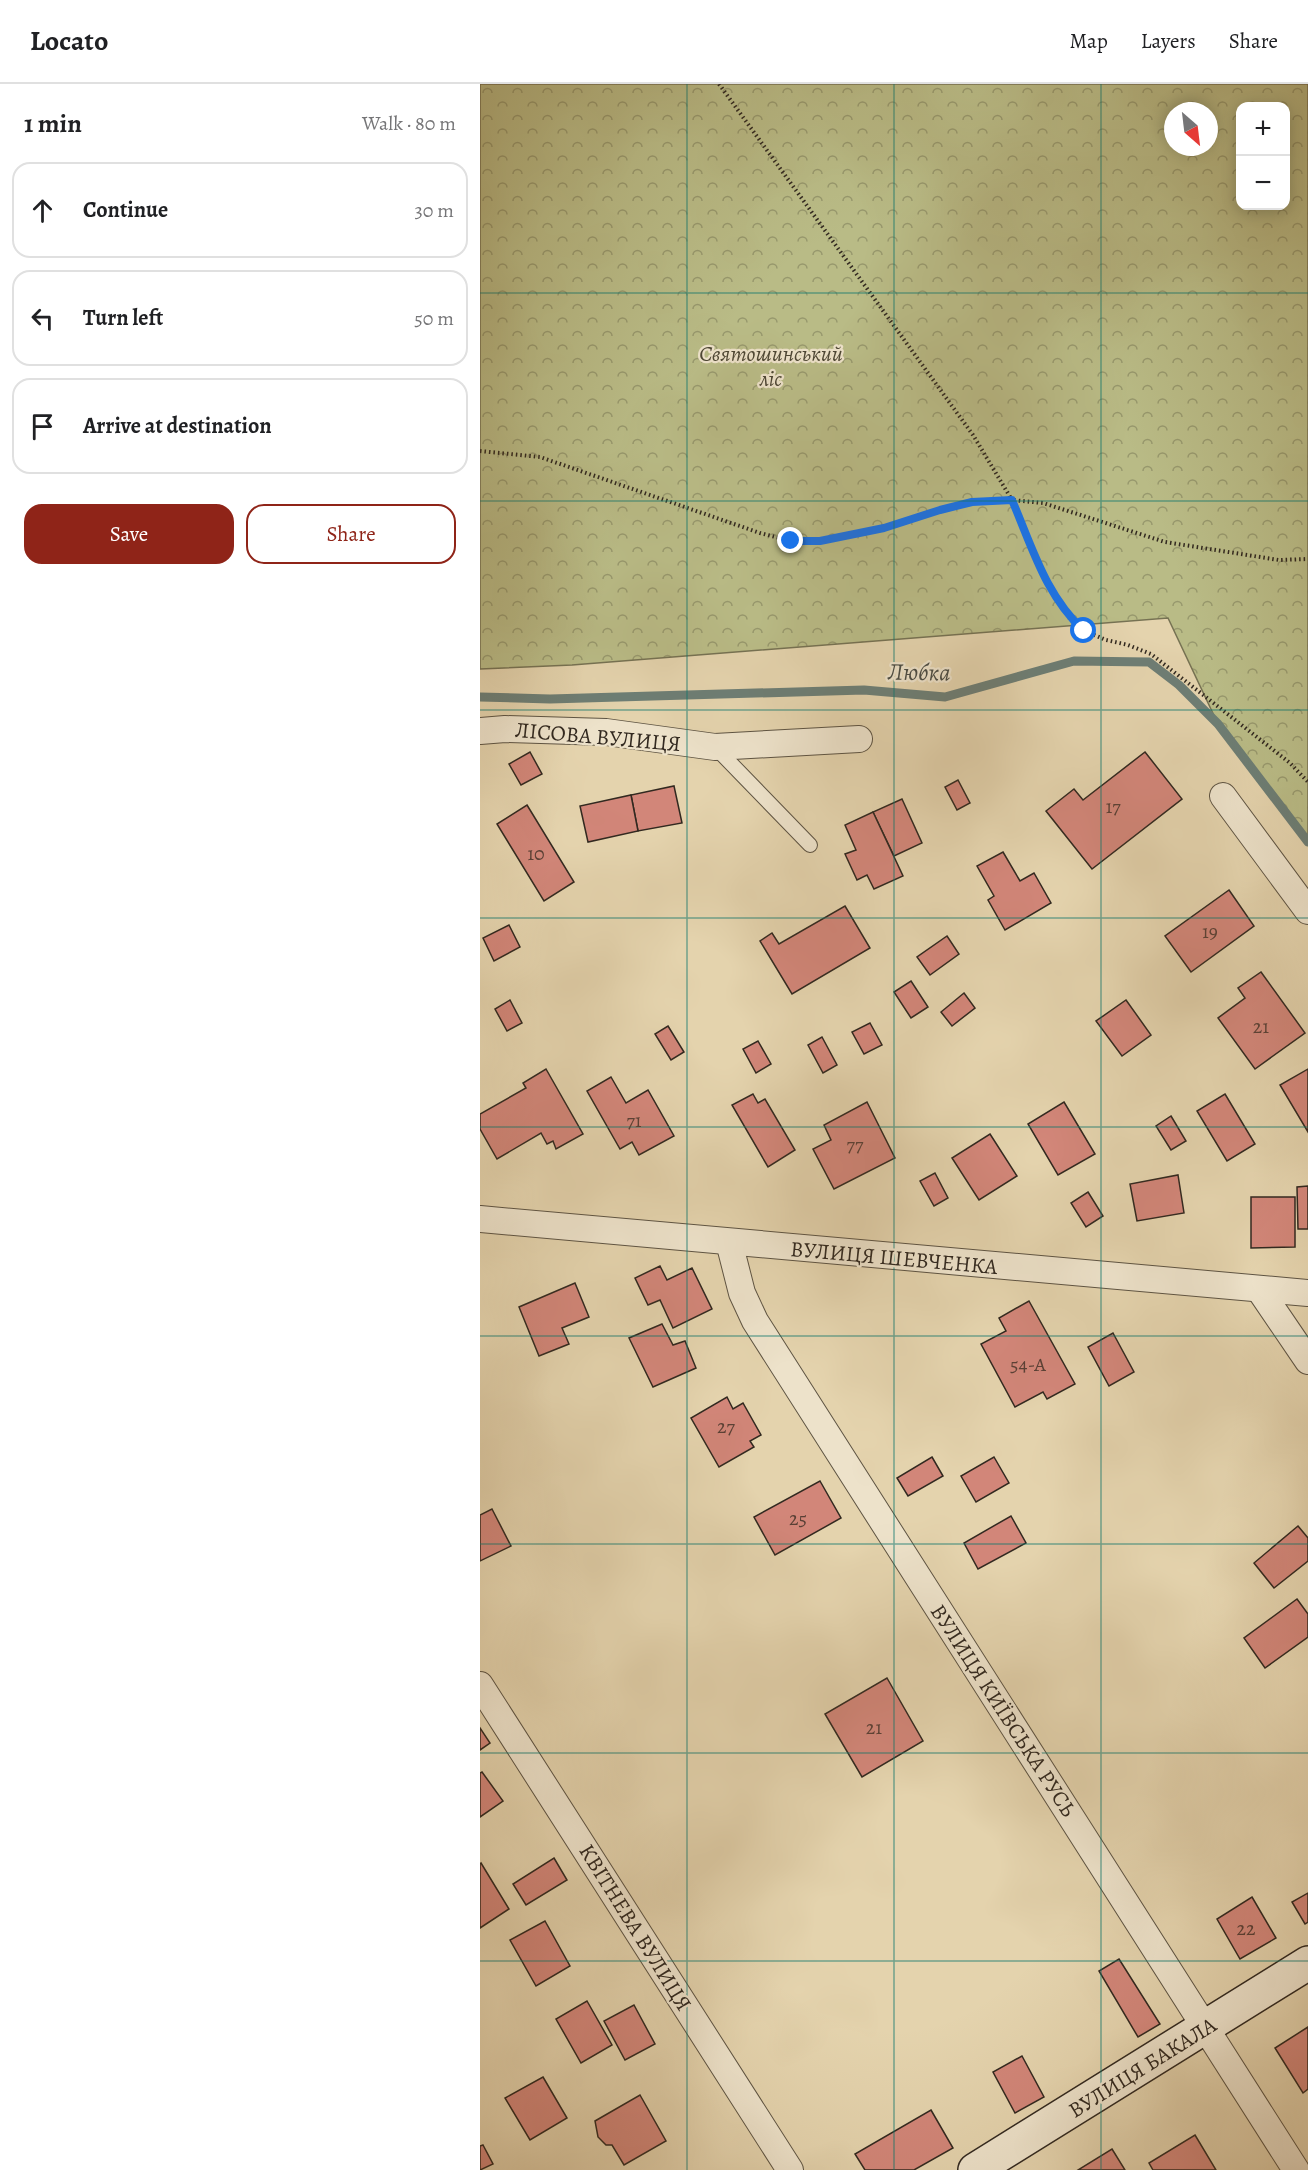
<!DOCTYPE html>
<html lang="en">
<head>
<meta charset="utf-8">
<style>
	:root { --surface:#fff; --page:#f2f2f2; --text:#202124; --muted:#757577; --line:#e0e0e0; --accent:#8f2418 }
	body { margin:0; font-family:Alegreya,serif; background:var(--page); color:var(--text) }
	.controls { position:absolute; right:18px; top:18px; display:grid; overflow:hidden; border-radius:12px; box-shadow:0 3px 15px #0003 }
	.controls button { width:54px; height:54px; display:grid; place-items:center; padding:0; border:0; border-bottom:2px solid var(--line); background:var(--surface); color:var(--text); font:30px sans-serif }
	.compass { position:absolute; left:684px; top:18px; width:54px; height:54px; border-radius:50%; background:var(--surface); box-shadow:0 3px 15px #0003; rotate:152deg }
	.stop { position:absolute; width:18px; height:18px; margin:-14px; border:4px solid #1a73e8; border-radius:50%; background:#fff }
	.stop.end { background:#1a73e8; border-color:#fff; box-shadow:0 2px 6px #0008 }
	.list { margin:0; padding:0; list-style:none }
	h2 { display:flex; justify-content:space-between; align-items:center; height:78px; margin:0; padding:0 24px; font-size:26px }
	h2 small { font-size:20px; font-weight:400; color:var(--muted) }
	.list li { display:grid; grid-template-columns:39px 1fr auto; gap:18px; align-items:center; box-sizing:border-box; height:96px; margin:0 12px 12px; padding:0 12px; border:2px solid var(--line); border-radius:18px }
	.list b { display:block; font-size:22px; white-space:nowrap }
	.list em { font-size:20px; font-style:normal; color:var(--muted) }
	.actions { display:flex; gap:12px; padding:18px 24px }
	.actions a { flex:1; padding:14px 0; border:2px solid var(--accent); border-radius:18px; text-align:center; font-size:21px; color:var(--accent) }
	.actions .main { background:var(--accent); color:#fff }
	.icon { flex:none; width:33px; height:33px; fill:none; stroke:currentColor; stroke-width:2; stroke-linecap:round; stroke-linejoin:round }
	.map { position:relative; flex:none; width:828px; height:2086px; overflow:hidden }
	header { display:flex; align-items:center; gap:36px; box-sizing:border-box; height:84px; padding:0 30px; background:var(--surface); border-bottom:2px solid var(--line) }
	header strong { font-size:28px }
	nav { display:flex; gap:33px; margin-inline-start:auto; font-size:21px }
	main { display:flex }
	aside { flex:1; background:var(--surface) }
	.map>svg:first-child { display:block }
	.forest { fill:url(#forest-crowns); stroke:#767253; stroke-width:1.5; fill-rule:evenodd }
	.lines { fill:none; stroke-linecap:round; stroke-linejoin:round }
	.stream { stroke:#6d7e75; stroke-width:9 }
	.building { fill:#d28679; stroke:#322920; stroke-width:1.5 }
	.lane-casing { stroke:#5e5443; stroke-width:16 }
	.street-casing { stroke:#5e5443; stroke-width:28 }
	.secondary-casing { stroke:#322920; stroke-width:36 }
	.path { stroke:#322920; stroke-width:4; stroke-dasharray:1.5 3; stroke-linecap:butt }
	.lane { stroke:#ede2ca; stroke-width:14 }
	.street { stroke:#ede2ca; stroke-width:26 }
	.secondary { stroke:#ede2ca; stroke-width:33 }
	.route { stroke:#1a73e8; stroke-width:8 }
	.grid { fill:none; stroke:#0f766e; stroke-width:1.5; stroke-opacity:0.55 }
	.labels { text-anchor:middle; stroke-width:4.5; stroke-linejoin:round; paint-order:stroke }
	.number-label { font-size:20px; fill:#5a4036 }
	.park-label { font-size:22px; font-style:italic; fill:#4d4634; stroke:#ede2ca }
	.street-label { font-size:22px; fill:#322920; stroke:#ede2ca }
	.water-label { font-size:24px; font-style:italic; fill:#4b4c44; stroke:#ede2ca }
</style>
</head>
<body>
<header>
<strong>Locato</strong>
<nav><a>Map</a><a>Layers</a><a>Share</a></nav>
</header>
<main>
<aside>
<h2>1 min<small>Walk · 80 m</small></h2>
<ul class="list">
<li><svg class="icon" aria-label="ahead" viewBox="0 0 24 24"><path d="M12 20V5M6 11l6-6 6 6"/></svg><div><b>Continue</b></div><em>30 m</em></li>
<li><svg class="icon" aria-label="left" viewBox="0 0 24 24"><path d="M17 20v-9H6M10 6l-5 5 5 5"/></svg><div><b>Turn left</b></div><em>50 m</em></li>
<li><svg class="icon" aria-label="arrive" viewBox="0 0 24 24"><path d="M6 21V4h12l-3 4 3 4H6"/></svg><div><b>Arrive at destination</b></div></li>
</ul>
<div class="actions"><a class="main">Save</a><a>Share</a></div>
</aside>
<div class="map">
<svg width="828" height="2086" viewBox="0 0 828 2086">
	<defs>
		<pattern id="forest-crowns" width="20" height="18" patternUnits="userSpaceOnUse" patternTransform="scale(1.5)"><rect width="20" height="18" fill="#b9bb86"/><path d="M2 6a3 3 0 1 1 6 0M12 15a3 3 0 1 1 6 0" fill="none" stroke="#97986d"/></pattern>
	</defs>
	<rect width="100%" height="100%" fill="#e4d3ad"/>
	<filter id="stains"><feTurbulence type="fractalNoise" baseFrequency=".00333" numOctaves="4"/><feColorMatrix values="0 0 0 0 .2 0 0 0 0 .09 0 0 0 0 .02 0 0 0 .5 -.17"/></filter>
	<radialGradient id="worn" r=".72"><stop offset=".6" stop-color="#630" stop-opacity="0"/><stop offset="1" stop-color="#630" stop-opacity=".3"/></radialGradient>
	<path class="forest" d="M 0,0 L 828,0 L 828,758 L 738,640 L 688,534 L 92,581 L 0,585 ZM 760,22 L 806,22 L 806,122 L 760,122 ZM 693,27 L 729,27 L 729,63 L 693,63 Z"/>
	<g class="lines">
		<polyline class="stream" points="0,613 70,615 384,606 465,613 594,577 669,578 699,601 738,640 828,758"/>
	</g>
	<g class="building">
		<polygon points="50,668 62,690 41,701 29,680"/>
		<polygon points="665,668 702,715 612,785 566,727 594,705 603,716"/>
		<polygon points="478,696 490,719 477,726 465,703"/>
		<polygon points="194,702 202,739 158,747 151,711"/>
		<polygon points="151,711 158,747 108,758 100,722"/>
		<polygon points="422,715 442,759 414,772 393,728"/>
		<polygon points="47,721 94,798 64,817 17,740"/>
		<polygon points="393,728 423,792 394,805 387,791 377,796 365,770 376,766 365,741"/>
		<polygon points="523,768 540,797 554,789 571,819 525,846 508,816 514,812 497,782"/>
		<polygon points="749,806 774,842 711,888 685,852"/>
		<polygon points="365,822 390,864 312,910 280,857 292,849 299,860"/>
		<polygon points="29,841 40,863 14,877 3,854"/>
		<polygon points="467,852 479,870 450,891 437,873"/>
		<polygon points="781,888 825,949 775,985 738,934 765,914 758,904"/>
		<polygon points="431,897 448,923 431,934 414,908"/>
		<polygon points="484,909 495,924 472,942 461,928"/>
		<polygon points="30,916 42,939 27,947 15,925"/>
		<polygon points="646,916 671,951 642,972 616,937"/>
		<polygon points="390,939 402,961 384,970 372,948"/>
		<polygon points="188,942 204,968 191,976 175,950"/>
		<polygon points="342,953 357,981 343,989 328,961"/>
		<polygon points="278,957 291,980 276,989 263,965"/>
		<polygon points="66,985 103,1050 76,1065 73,1057 67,1060 61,1049 17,1075 0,1045 0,1030 46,1004 43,999"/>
		<polygon points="828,985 828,1048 800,1001"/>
		<polygon points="131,993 146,1019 168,1006 194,1052 159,1071 152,1058 140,1065 107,1007"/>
		<polygon points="273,1010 278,1019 285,1015 315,1066 288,1083 252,1021"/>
		<polygon points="745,1010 775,1060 747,1077 717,1027"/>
		<polygon points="387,1018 415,1074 354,1105 333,1065 351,1056 344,1041"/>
		<polygon points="584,1018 615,1070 578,1091 548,1040"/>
		<polygon points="691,1032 706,1057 691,1066 676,1042"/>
		<polygon points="510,1050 537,1092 499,1116 472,1074"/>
		<polygon points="455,1089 468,1114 454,1122 440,1097"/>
		<polygon points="698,1091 704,1129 657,1137 650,1100"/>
		<polygon points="828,1102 828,1145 818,1145 817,1103"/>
		<polygon points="608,1108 623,1132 606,1143 591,1119"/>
		<polygon points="771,1113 815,1113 815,1163 771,1164"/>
		<polygon points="180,1182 187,1196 212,1184 232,1225 193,1244 180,1216 168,1221 155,1194"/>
		<polygon points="95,1199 109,1233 82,1244 89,1260 59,1272 39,1223"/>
		<polygon points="549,1217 595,1300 567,1315 563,1308 535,1323 501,1260 526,1247 519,1234"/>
		<polygon points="182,1240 193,1261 205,1257 216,1284 173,1303 149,1254"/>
		<polygon points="633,1249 654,1288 629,1302 608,1263"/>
		<polygon points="247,1313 253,1325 263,1319 281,1351 270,1357 274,1363 239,1383 211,1334"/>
		<polygon points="452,1373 463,1392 428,1412 417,1394"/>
		<polygon points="514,1373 529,1399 496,1418 481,1392"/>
		<polygon points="340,1397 361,1434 295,1471 274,1433"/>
		<polygon points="12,1425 31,1462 0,1477 0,1431"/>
		<polygon points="531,1432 546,1459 498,1485 484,1459"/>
		<polygon points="818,1442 828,1454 828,1477 794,1504 774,1479"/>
		<polygon points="817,1515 828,1530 828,1553 785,1584 764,1554"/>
		<polygon points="407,1594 443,1657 382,1693 345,1630"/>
		<polygon points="0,1644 10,1659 0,1666"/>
		<polygon points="2,1688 23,1717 0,1733 0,1689"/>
		<polygon points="74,1774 87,1796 46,1821 33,1800"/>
		<polygon points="1,1779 29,1825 0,1844 0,1780"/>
		<polygon points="828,1809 828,1838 825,1840 812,1818"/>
		<polygon points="772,1813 796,1854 760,1875 737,1835"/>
		<polygon points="65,1837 90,1882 56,1902 30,1856"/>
		<polygon points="639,1875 680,1940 658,1953 619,1887"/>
		<polygon points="107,1917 132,1961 101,1979 76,1935"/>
		<polygon points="154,1921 175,1960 145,1976 124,1937"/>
		<polygon points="828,1943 828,2005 823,2009 795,1964"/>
		<polygon points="542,1972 564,2013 535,2029 513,1988"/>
		<polygon points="63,1993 87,2034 50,2056 25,2014"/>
		<polygon points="160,2011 186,2057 144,2081 132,2061 126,2061 118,2053 115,2037"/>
		<polygon points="451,2026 473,2064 434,2086 385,2086 375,2070"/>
		<polygon points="715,2051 736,2086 673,2086 669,2079"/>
		<polygon points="3,2061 13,2080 0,2086 0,2062"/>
		<polygon points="632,2065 645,2086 598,2086"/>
	</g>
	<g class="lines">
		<g class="lane-casing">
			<polyline id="lane" points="235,663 330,761"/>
		</g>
		<g class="street-casing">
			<g id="street">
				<polyline points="0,647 25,645 126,648 235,663 379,655"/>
				<polyline points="743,712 828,827"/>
				<polyline points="0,1135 828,1209"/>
				<polyline points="249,1158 262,1209 275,1237 816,2086"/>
				<polyline points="779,1205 828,1277"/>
				<polyline points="0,1601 310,2086"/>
			</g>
		</g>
		<g class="secondary-casing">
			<polyline id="secondary" points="495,2086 828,1879"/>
		</g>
		<g class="path">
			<polyline points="239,0 493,351 532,416 566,497 586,529 605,547 626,556 648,561 671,570 810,679 828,698"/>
			<polyline points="0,367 60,373 280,449 311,457 340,457 404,444 460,426 492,418 532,416 563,419 685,458 799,476 828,475"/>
		</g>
		<use href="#lane" class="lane"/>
		<use href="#street" class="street"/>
		<use href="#secondary" class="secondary"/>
	</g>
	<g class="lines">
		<path class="route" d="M 311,457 L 340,457 L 404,444 L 460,426 L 492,418 L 532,416 C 553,465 565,510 604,547"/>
	</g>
	<path class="grid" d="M 207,0 L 207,2086M 414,0 L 414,2086M 621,0 L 621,2086M 0,209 L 828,209M 0,417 L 828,417M 0,626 L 828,626M 0,834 L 828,834M 0,1043 L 828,1043M 0,1252 L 828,1252M 0,1460 L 828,1460M 0,1669 L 828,1669M 0,1877 L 828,1877"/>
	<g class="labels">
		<g class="number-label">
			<text x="633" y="729">17</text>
			<text x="56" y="776">10</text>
			<text x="730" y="854">19</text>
			<text x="781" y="949">21</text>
			<text x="154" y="1043">71</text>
			<text x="375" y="1067">77</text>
			<text x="548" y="1287">54-А</text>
			<text x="246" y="1349">27</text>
			<text x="318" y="1441">25</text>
			<text x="394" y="1650">21</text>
			<text x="766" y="1851">22</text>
		</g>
		<g class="park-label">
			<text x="291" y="277">Святошинський<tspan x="291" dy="25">ліс</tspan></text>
		</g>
		<g class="street-label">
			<text transform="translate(118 652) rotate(5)" y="8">ЛІСОВА ВУЛИЦЯ</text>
			<text transform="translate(414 1173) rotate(5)" y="8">ВУЛИЦЯ ШЕВЧЕНКА</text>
			<text transform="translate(524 1626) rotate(57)" y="8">ВУЛИЦЯ КИЇВСЬКА РУСЬ</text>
			<text transform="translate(156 1843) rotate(58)" y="8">КВІТНЕВА ВУЛИЦЯ</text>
			<text transform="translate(662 1983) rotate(-32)" y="8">ВУЛИЦЯ БАКАЛА</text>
		</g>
		<g class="water-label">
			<text transform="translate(439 588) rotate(1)" y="8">Любка</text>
		</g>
	</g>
	<rect width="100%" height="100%" filter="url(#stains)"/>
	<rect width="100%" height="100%" fill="url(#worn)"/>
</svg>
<div class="controls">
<button>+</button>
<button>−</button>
</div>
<svg class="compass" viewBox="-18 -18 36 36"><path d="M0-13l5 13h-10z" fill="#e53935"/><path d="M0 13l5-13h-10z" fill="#757577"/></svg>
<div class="stop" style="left:604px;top:547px"></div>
<div class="stop end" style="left:311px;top:457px"></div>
</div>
</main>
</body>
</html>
